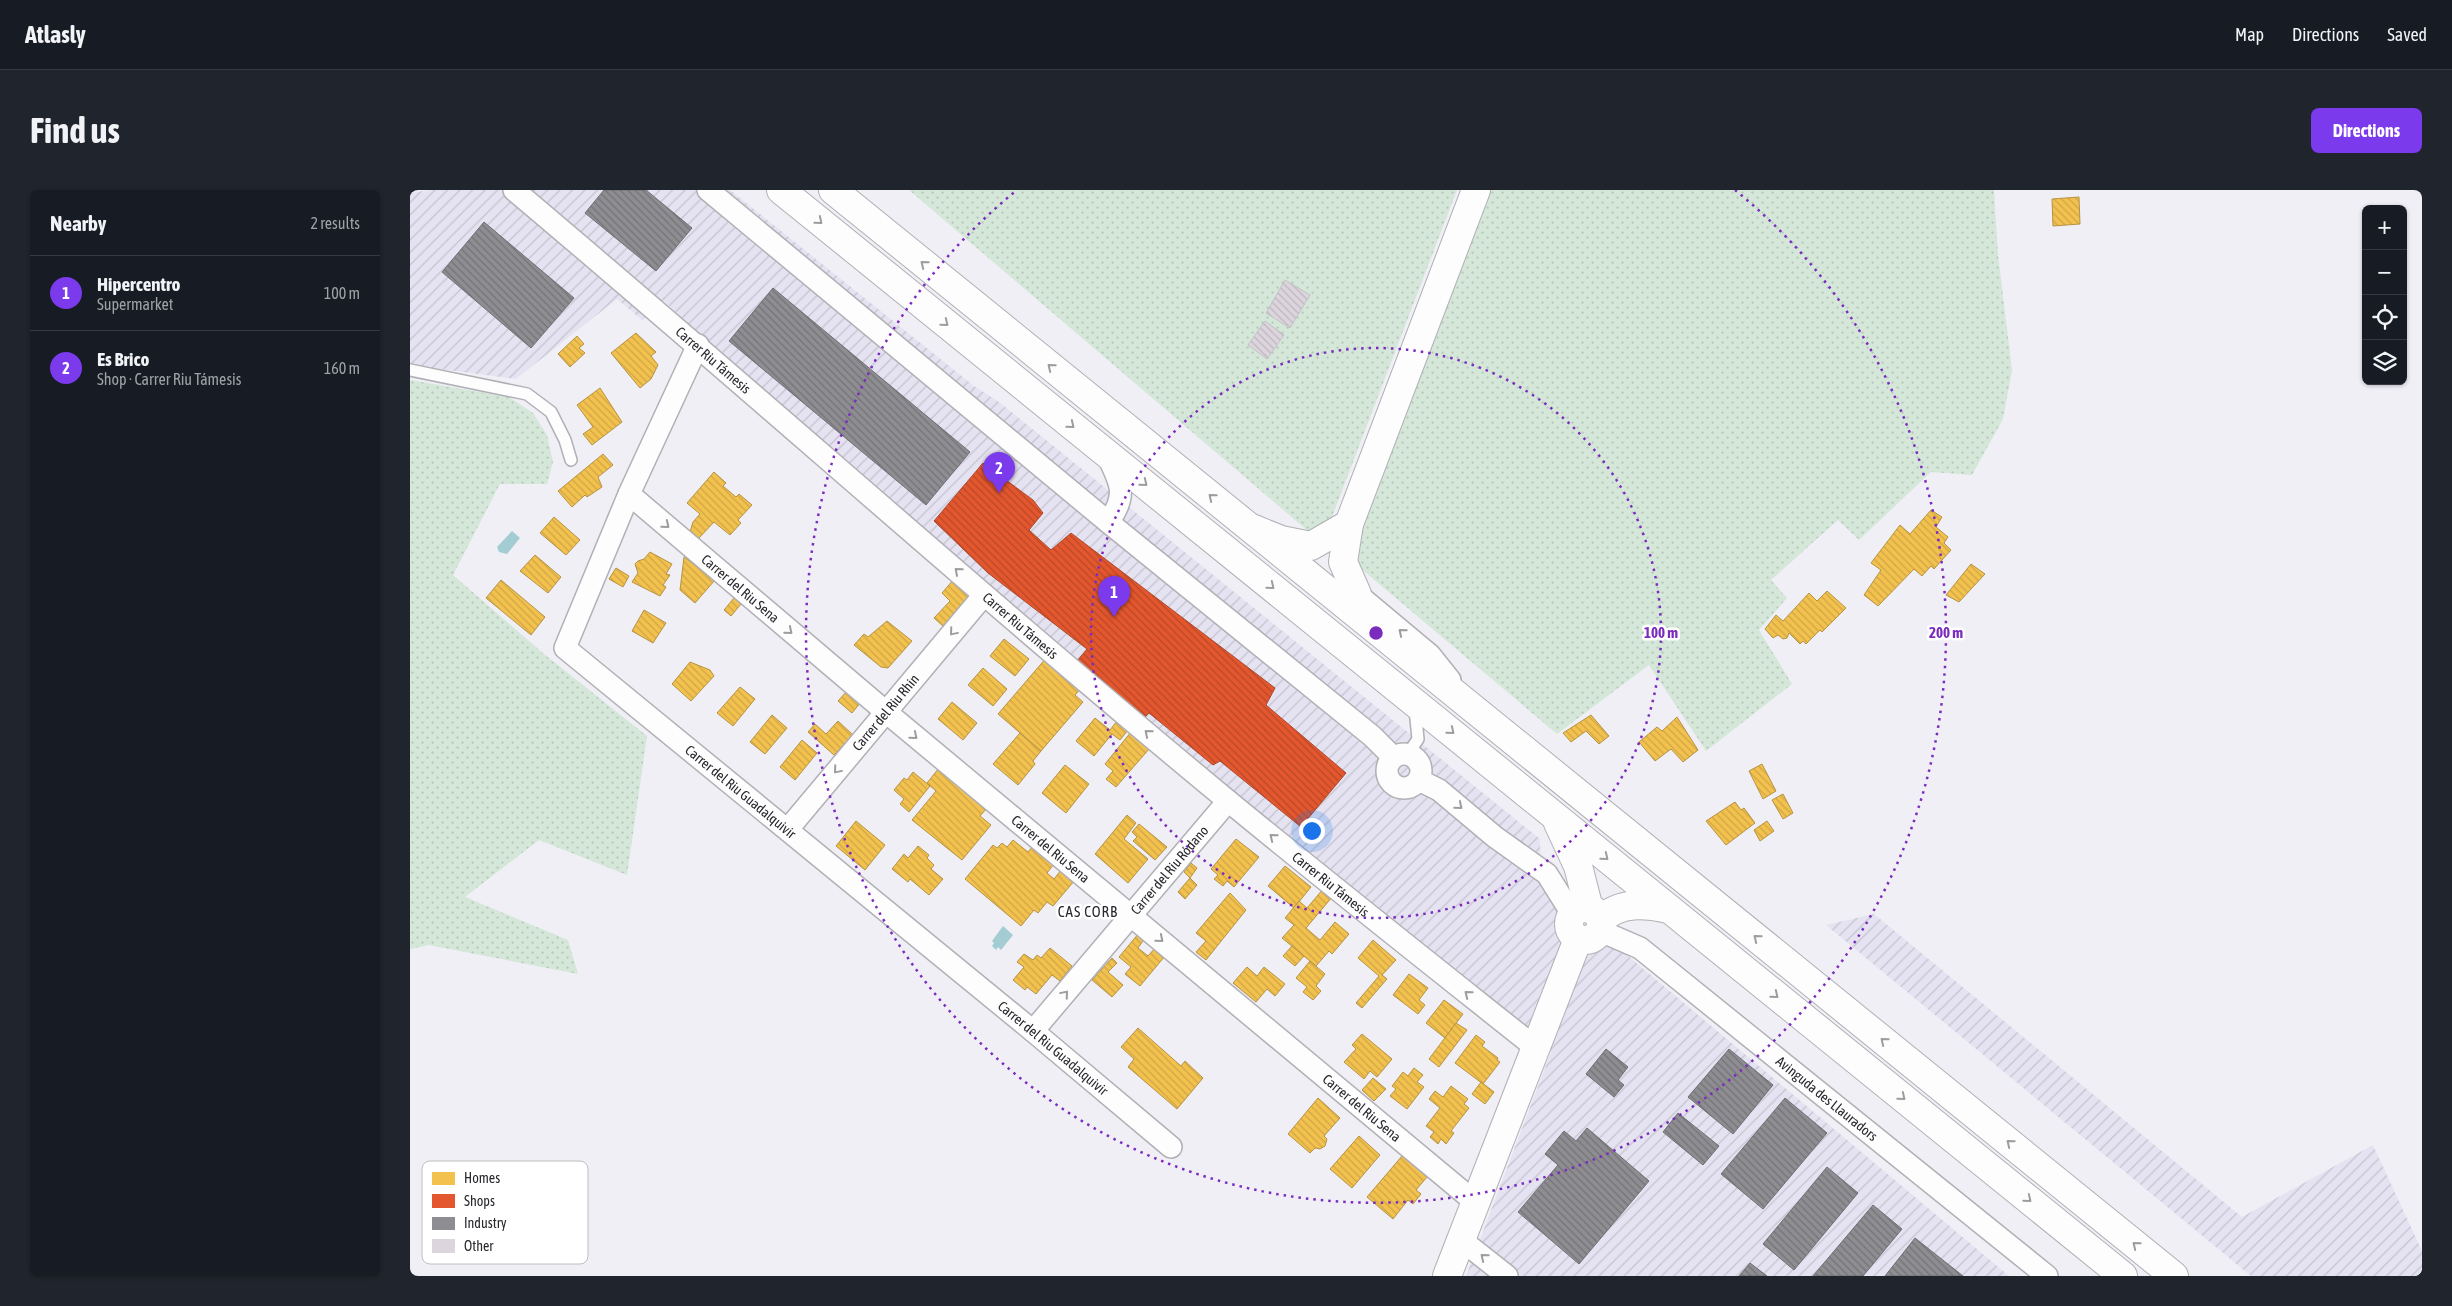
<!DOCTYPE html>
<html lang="en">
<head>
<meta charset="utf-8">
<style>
	:root { --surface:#171b24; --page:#20242c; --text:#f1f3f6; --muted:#9ea1a6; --line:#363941; --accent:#7c3aed }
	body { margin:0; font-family:"Asap Condensed",sans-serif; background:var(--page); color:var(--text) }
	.controls { position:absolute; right:15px; top:15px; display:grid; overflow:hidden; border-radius:8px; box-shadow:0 1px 4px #0004 }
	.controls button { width:45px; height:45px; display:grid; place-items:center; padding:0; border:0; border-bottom:1px solid var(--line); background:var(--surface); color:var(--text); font:25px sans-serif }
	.you { position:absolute; left:901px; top:640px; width:18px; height:18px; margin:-12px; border:4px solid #fff; border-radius:50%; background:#1a73e8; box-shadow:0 0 0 8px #1a73e833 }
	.badge { display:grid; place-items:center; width:32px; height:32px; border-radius:50%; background:var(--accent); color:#fff; font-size:16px; font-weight:700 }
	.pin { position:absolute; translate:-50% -41px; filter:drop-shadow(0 1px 2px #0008) }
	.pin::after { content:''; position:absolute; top:26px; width:18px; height:15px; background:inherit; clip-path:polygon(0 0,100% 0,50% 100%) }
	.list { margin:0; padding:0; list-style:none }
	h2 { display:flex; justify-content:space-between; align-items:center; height:65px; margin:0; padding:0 20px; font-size:21px }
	h2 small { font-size:16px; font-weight:400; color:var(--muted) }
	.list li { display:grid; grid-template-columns:32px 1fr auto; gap:15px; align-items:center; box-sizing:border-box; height:75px; padding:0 20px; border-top:1px solid var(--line) }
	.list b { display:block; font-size:19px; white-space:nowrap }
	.list p { margin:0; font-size:16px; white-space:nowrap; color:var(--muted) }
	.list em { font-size:16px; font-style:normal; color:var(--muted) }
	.icon { flex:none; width:28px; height:28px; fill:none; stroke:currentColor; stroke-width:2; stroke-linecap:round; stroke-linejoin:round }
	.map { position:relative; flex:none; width:2012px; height:1086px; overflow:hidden; border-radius:8px }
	header { display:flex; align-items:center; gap:30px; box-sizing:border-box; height:70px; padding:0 25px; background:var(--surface); border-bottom:1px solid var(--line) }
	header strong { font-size:24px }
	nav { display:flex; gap:28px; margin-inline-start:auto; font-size:18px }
	.intro { display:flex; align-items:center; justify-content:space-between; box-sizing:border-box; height:120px; padding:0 30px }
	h1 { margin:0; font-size:35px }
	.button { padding:12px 22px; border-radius:8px; background:var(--accent); color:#fff; font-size:18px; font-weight:700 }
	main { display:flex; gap:30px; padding:0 30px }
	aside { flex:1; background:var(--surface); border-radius:8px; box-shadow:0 1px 4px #0004 }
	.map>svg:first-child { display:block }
	.industrial { fill:url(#industrial-furrows) }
	.grass { fill:url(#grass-dots) }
	.water { fill:#a3cdd2 }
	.homes { fill:url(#homes-back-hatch); stroke:#b59344 }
	.shops { fill:url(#shops-back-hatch); stroke:#ab492d }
	.industry { fill:url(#industry-back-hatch); stroke:#6e6e73 }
	.building { fill:url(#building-back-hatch); stroke:#c4c1c6 }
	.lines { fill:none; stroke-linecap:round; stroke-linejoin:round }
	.lane-casing { stroke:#b0b0b5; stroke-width:14 }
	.street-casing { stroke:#b0b0b5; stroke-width:24 }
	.secondary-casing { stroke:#b0b0b5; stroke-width:30 }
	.primary-casing { stroke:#b0b0b5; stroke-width:30 }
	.lane { stroke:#fdfdfe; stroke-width:11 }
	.street { stroke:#fdfdfe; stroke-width:21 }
	.secondary { stroke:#fdfdfe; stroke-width:28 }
	.primary { stroke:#fdfdfe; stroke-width:28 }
	.oneway { stroke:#9d9da0 }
	.ring { fill:none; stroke:#7b2cbf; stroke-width:2.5; stroke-dasharray:2.5 5 }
	.labels { text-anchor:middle; stroke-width:5; stroke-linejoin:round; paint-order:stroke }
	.street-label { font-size:14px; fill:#27272c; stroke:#fff }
	.neighbourhood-label { font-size:15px; letter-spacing:1px; fill:#27272c; stroke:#fff }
	.key { fill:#fff; stroke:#bebec0; stroke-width:1 }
	.key-label { font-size:14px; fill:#27272c }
	.centre { fill:#7b2cbf; stroke:#fff; stroke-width:2.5 }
	.ring-label { font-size:15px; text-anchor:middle; font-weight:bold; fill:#7b2cbf; stroke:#fff; stroke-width:5; stroke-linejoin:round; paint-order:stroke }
</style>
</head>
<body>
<header>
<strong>Atlasly</strong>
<nav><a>Map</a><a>Directions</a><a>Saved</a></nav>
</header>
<div class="intro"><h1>Find us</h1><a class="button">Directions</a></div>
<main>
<aside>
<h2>Nearby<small>2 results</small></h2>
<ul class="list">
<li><span class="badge">1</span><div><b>Hipercentro</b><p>Supermarket</p></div><em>100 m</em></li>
<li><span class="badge">2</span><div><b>Es Brico</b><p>Shop · Carrer Riu Támesis</p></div><em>160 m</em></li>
</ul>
</aside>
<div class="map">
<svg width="2012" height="1086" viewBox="0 0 2012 1086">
	<defs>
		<pattern id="industrial-furrows" width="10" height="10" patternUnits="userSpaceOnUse" patternTransform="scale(1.25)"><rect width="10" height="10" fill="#e5e3f1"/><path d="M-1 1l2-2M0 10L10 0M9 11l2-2" fill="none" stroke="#c4c3cf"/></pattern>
		<pattern id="grass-dots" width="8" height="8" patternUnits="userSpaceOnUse" patternTransform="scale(1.25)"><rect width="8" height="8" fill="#d4e7d8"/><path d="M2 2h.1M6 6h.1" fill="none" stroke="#b6c6ba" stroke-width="1.8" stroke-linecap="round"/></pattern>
		<pattern id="homes-back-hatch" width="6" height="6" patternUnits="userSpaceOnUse" patternTransform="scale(1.25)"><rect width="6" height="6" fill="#f2c14e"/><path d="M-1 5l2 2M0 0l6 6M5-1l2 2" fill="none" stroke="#d0a644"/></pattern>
		<pattern id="shops-back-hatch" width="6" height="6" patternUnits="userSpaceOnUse" patternTransform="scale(1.25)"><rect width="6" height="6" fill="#e4572e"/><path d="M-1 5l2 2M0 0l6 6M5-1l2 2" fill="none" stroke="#b94827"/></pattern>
		<pattern id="industry-back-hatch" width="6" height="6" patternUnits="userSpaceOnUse" patternTransform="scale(1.25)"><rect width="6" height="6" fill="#8d8d92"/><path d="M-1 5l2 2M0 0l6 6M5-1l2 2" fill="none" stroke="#737377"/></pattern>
		<pattern id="building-back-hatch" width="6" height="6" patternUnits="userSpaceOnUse" patternTransform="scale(1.25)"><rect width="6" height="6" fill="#ddd5dd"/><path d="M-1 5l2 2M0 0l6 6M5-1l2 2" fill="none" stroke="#beb7be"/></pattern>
	</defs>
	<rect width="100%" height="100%" fill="#f0eff6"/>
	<g class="industrial">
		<polygon points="20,0 320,0 564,196 589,212 1130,649 1131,693 1599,1086 1056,1086 1141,862 732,531 335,186 254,111 232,130 207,109 106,189 0,175 0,3"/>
		<polygon points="1464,724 1832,1027 1963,955 2012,1061 2012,1086 1841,1086 1416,735"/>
	</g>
	<g class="grass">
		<polygon points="499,0 1047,0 912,353"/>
		<polygon points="1066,0 1584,0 1588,65 1602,180 1593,229 1562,285 1521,282 1449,350 1428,330 1361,390 1377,408 1349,440 1382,494 1296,561 1239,475 1147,544 936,366"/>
		<polygon points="0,190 99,207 123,223 137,245 143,272 137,294 90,294 43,385 134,464 237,546 217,685 129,650 55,707 158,750 168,784 19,755 0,759"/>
	</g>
	<g class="water">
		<polygon points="102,341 110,348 97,364 89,362 87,357"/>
		<polygon points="593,736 603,745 591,760 588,757 586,760 582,756 584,753 582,751"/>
	</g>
	<g class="homes">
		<polygon points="1669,7 1670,34 1643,36 1642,9"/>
		<polygon points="226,143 246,162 241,166 248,175 241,189 230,198 201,163"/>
		<polygon points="167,146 174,154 169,158 175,163 160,177 148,164"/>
		<polygon points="190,198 212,232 182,255 173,244 183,237 167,215"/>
		<polygon points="193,264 203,275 188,287 192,297 177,307 175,305 162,317 148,301"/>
		<polygon points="304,282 316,293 313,296 326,307 329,304 342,315 328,330 331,333 320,345 304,332 289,348 280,342 283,332 290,324 277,313"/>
		<polygon points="1521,320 1532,327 1526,337 1538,347 1534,353 1541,360 1524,379 1521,376 1512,386 1504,379 1468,416 1454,405 1471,380 1461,373 1490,335 1500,344"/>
		<polygon points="144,327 170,350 156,365 130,343"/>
		<polygon points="240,362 262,374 256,384 260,385 253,395 256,397 250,406 222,392 228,383 225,374 228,371 234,369"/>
		<polygon points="125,365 151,387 138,403 110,381"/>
		<polygon points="274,367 305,390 285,413 270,400"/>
		<polygon points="1561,374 1575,384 1549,412 1536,405"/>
		<polygon points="206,378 219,386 213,397 199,389"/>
		<polygon points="544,389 561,404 533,436 524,428 540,411 532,403"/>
		<polygon points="91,390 135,427 121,445 76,408"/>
		<polygon points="1417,401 1436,418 1412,442 1410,440 1396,454 1393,451 1390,454 1379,443 1377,448 1373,449 1368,445 1363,448 1355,439 1366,425 1373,431 1399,403 1407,411"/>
		<polygon points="324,408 331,414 321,426 314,420"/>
		<polygon points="234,420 256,433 243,453 222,441"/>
		<polygon points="477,431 502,451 478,478 471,477 444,455 454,444 458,447"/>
		<polygon points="594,449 619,469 605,486 580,466"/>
		<polygon points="637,467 672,497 665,505 673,512 631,561 588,524"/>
		<polygon points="280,472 300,480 304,486 281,511 262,494"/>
		<polygon points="573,478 597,499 583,516 558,495"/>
		<polygon points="330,497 345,509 323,536 307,523"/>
		<polygon points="437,501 451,512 442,523 428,511"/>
		<polygon points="542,512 567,533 553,550 528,529"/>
		<polygon points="362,525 377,538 355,564 340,552"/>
		<polygon points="1181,525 1199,546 1189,554 1176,541 1161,552 1153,543"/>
		<polygon points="1267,527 1288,560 1273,572 1261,559 1245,571 1229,552 1247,537 1252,541"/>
		<polygon points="685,528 700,540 707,531 718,540 710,550 702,544 684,566 666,551"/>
		<polygon points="428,531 443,545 424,565 398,542 405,534 416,544"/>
		<polygon points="721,542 740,558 706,597 696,589 703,581 695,574"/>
		<polygon points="610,543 631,561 623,571 625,574 608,595 583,574"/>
		<polygon points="392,550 407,563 385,590 370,577"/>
		<polygon points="1352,574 1366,601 1353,609 1339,581"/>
		<polygon points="655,575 679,594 656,623 632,603"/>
		<polygon points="529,578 577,618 570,626 581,635 552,670 502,630 526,601 517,593"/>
		<polygon points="503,582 520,596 499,622 490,614 494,609 484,600 494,588 497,590"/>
		<polygon points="1373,604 1383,623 1373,629 1362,610"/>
		<polygon points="1325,612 1331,620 1334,618 1345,633 1316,655 1296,631"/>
		<polygon points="717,625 726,633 714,649 738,669 718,693 685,664"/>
		<polygon points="446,631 475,655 455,680 426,656"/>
		<polygon points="1357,631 1364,641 1350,651 1344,640"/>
		<polygon points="729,634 757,657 745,670 723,651 727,647 722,642"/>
		<polygon points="826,649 849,667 824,697 817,691 813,696 804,689 808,685 801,679"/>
		<polygon points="603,650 618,662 623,656 644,674 637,683 644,689 652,679 665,690 643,716 637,712 628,723 624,720 611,736 555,689 583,655 587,658 592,653 597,657"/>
		<polygon points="508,656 519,665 517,668 524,675 521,679 533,689 519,705 500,689 498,692 482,679 494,664 498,668"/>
		<polygon points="781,673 787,678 780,688 774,682"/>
		<polygon points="875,676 901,697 884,718 858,696"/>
		<polygon points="780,688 787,695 775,709 768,702"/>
		<polygon points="914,698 923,706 896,738 910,750 925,732 939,744 922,764 919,761 906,776 872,748 884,735 875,728 889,711 897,718"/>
		<polygon points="820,703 836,720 796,770 786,762 796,751 786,743"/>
		<polygon points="729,743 735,748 728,758 738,766 745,758 755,766 730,796 715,784 721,777 709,767"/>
		<polygon points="963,750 986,770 972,785 977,789 952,818 946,813 969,786 948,768"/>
		<polygon points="882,756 894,766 885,776 873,766"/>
		<polygon points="640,758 662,776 650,791 642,785 626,804 617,797 615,800 603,790 614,777 607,772 614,764 623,770 627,765 631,768"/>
		<polygon points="702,768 707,773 698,782 713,795 702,807 682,790"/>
		<polygon points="900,771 915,784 906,796 911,801 903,810 893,802 897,797 886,788"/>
		<polygon points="837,777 847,786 854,777 875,794 865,806 857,799 846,812 823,793"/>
		<polygon points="999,784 1018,798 1009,810 1015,815 1008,824 983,805"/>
		<polygon points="1034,810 1053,824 1035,848 1016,833"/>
		<polygon points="1046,833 1057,840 1029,877 1019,869"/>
		<polygon points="728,838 771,876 775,871 793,888 767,919 718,877 724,869 711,857"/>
		<polygon points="952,844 982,869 967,887 960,881 954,889 934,872 946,859 942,855"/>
		<polygon points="1066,845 1075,852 1072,856 1088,868 1087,870 1090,872 1073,894 1045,873"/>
		<polygon points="1004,878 1013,885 1007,892 1014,897 997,919 980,906 986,899 982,896 993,882 998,886"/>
		<polygon points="963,888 976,899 964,911 952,900"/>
		<polygon points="1071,892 1084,902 1075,914 1062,904"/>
		<polygon points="1041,896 1058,909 1054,914 1059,918 1041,941 1044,943 1036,954 1031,949 1028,954 1020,947 1024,942 1016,936 1030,918 1019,909 1025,901 1033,907"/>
		<polygon points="908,908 930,928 914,946 917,949 915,956 910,959 905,958 900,963 878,944"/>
		<polygon points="949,946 970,965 942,998 920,979"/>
		<polygon points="992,966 1017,987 1006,1000 1011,1004 1003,1014 998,1010 983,1029 957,1007"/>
	</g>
	<polygon class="shops" points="573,273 623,310 633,323 619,340 641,360 661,343 865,498 856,515 936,583 891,637 810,571 803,575 739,523 732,530 667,471 677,459 578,383 524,331"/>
	<g class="industry">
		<polygon points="194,0 236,0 282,38 246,81 175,23"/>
		<polygon points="74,32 164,108 121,158 32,82"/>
		<polygon points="363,98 560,262 516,315 319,151"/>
		<polygon points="1196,859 1218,877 1208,890 1214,895 1204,907 1176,884"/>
		<polygon points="1319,859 1363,895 1323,944 1278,907"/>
		<polygon points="1375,908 1417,943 1353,1019 1311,984"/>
		<polygon points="1268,923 1309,956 1293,975 1253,942"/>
		<polygon points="1177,938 1239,991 1169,1074 1108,1022 1148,975 1135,964 1154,941 1166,951"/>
		<polygon points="1417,977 1448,1003 1384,1080 1353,1054"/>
		<polygon points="1463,1015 1492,1039 1453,1086 1403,1086"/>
		<polygon points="1505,1048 1553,1086 1475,1086"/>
		<polygon points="1340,1073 1357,1086 1329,1086"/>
	</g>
	<g class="building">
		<polygon points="875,90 900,105 880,138 856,123"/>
		<polygon points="855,131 874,145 857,169 838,155"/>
	</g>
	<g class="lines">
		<g class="lane-casing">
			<g id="lane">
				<polyline points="0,180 117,204 141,222 155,250 161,270"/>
				<polyline points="998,564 1008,549 1005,519"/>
			</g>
		</g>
		<g class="street-casing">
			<g id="street">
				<path id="s1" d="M 104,0 C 343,201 576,411 817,610 C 919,694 1023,776 1126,858"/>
				<polyline points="298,0 698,332 962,546 983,567"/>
				<path id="s2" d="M 288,155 L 219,304 L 155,458 L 623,841 L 761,957"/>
				<path d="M 697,265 C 711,293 718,306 698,332"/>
				<path id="s3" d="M 219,304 L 476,522 L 1065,1012"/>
				<polyline points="947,404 1020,465 1040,490"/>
				<circle cx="994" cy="581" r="17"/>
				<polyline points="1009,590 1029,600 1085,647 1137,684 1162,724"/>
				<path id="s4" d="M 378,639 L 574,405"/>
				<path id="s5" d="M 1189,742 L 1200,745 L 1230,758 L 1637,1086"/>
				<path id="s6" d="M 623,841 L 818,611"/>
				<polyline points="1050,1049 1097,1086"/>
			</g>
		</g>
		<g class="secondary-casing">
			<g id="secondary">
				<polyline points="844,339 871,350 901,356 939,334"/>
				<polyline points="947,404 933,372 939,334 1066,0"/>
				<circle cx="1175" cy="734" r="16"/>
				<polyline points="1037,1086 1168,749"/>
			</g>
		</g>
		<g class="primary-casing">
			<g id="primary">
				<polyline points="371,0 1713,1086"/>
				<polyline points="423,0 1764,1086"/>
				<polyline points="1148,633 1168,676 1179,719"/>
				<path d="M 1191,730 C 1210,711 1235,714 1259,719"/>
			</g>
		</g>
		<use href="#lane" class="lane"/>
		<use href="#street" class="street"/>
		<use href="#secondary" class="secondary"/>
		<use href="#primary" class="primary"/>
	</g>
	<defs><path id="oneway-chevron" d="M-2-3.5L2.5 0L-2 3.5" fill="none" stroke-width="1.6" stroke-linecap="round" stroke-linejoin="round" transform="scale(1.25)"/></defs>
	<g class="oneway">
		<use href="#oneway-chevron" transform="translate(409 31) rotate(39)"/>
		<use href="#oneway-chevron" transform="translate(514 74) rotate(-141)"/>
		<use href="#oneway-chevron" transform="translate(535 133) rotate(39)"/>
		<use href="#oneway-chevron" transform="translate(641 177) rotate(-141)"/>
		<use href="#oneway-chevron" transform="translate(661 235) rotate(39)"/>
		<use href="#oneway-chevron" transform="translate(734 293) rotate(39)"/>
		<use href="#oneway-chevron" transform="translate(802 307) rotate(-141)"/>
		<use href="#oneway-chevron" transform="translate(256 335) rotate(40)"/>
		<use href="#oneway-chevron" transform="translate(548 381) rotate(-139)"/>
		<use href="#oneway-chevron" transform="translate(861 396) rotate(39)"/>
		<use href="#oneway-chevron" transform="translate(379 441) rotate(40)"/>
		<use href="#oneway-chevron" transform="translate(543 442) rotate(130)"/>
		<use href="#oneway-chevron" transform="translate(992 442) rotate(-140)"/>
		<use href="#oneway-chevron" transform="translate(1041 541) rotate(39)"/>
		<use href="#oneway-chevron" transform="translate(738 543) rotate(-140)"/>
		<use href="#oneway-chevron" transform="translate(504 546) rotate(40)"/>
		<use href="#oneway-chevron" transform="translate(427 580) rotate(130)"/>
		<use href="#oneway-chevron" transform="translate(1049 616) rotate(40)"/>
		<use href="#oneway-chevron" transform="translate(863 647) rotate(-141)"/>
		<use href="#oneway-chevron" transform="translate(1195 667) rotate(39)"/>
		<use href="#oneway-chevron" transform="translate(1347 748) rotate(-141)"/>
		<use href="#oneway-chevron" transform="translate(750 749) rotate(40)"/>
		<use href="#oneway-chevron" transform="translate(655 804) rotate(-50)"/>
		<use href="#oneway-chevron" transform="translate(1058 804) rotate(-141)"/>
		<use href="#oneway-chevron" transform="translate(1365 805) rotate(39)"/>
		<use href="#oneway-chevron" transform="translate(1474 851) rotate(-141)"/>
		<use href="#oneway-chevron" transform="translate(1492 907) rotate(39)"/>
		<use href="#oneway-chevron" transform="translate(1600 953) rotate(-141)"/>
		<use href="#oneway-chevron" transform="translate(1618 1009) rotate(39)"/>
		<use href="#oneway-chevron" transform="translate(1726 1055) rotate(-141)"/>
		<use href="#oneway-chevron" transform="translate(1074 1067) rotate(-141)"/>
	</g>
	<g class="ring">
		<circle cx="966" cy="443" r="285"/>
		<path d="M1325 0A570 570 0 1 1 607 0"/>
	</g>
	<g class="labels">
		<g class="street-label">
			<text dy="5" stroke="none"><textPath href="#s1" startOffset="262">Carrer Riu Támesis</textPath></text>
			<text dy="5" stroke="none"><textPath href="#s3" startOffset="146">Carrer del Riu Sena</textPath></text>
			<text dy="5" stroke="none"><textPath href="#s1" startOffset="668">Carrer Riu Támesis</textPath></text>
			<text dy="5" stroke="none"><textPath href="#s4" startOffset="152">Carrer del Riu Rhin</textPath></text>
			<text dy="5" stroke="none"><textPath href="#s2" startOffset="558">Carrer del Riu Guadalquivir</textPath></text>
			<text dy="5" stroke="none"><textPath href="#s3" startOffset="551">Carrer del Riu Sena</textPath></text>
			<text dy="5" stroke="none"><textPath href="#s6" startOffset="211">Carrer del Riu Ródano</textPath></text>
			<text dy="5" stroke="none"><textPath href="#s1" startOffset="1072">Carrer Riu Támesis</textPath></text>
			<text dy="5" stroke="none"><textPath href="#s2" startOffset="962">Carrer del Riu Guadalquivir</textPath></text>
			<text dy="5" stroke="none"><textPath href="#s5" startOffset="284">Avinguda des Llauradors</textPath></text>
			<text dy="5" stroke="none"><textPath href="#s3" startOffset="956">Carrer del Riu Sena</textPath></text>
		</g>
		<g class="neighbourhood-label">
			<text x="678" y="727">CAS CORB</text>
		</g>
	</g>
	<rect x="12" y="971" width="166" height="103" rx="8" class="key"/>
	<rect x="22" y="982" width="23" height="13" fill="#f2c14e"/>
	<rect x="22" y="1004" width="23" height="14" fill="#e4572e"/>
	<rect x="22" y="1027" width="23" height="13" fill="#8d8d92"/>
	<rect x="22" y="1049" width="23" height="14" fill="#ddd5dd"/>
	<g class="key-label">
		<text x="54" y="993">Homes</text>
		<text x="54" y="1016">Shops</text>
		<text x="54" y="1038">Industry</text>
		<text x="54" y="1061">Other</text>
	</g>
	<circle cx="966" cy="443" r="8" class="centre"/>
	<g class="ring-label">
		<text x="1251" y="448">100 m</text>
		<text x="1536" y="448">200 m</text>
	</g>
</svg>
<div class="controls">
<button>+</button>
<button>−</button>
<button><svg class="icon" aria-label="locate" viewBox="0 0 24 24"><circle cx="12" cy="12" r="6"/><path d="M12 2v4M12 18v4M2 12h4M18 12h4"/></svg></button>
<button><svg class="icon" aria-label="layers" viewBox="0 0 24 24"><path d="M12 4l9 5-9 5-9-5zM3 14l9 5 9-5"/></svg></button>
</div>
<div class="you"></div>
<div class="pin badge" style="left:704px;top:427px">1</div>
<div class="pin badge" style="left:589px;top:303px">2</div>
</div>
</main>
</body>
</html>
